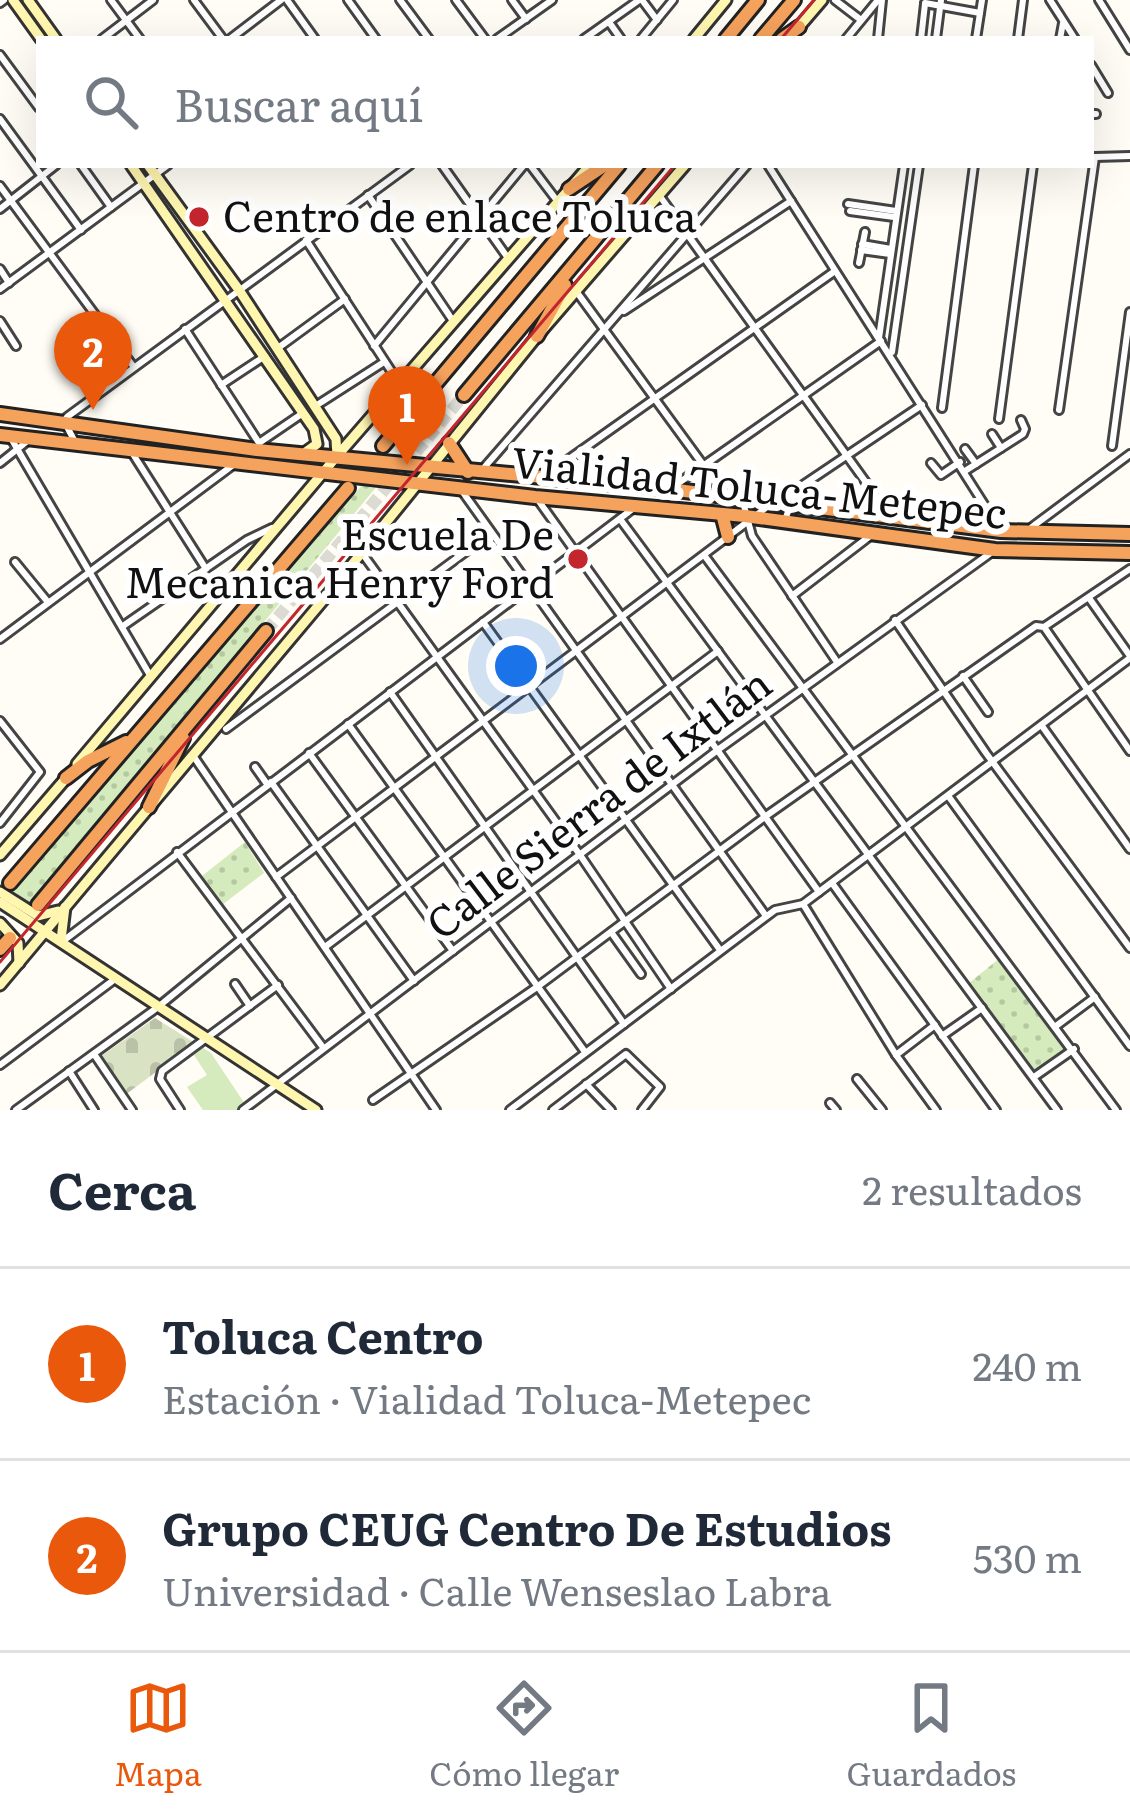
<!DOCTYPE html>
<html lang="es">
<head>
<meta charset="utf-8">
<style>
	:root { --surface:#fff; --page:#f6f6f7; --text:#1f2937; --muted:#747a83; --line:#e0e1e3; --accent:#ea580c }
	body { margin:0; font-family:Literata,serif; background:var(--page); color:var(--text) }
	.you { position:absolute; left:516px; top:666px; width:42px; height:42px; margin:-30px; border:9px solid #fff; border-radius:50%; background:#1a73e8; box-shadow:0 0 0 18px #1a73e833 }
	.badge { display:grid; place-items:center; width:78px; height:78px; border-radius:50%; background:var(--accent); color:#fff; font-size:39px; font-weight:700 }
	.pin { position:absolute; translate:-50% -99px; filter:drop-shadow(0 3px 6px #0008) }
	.pin::after { content:''; position:absolute; top:63px; width:42px; height:36px; background:inherit; clip-path:polygon(0 0,100% 0,50% 100%) }
	.list { margin:0; padding:0; list-style:none }
	h2 { display:flex; justify-content:space-between; align-items:center; height:156px; margin:0; padding:0 48px; font-size:51px }
	h2 small { font-size:39px; font-weight:400; color:var(--muted) }
	.list li { display:grid; grid-template-columns:78px 1fr auto; gap:36px; align-items:center; box-sizing:border-box; height:192px; padding:0 48px; border-top:3px solid var(--line) }
	.list b { display:block; font-size:45px; white-space:nowrap }
	.list p { margin:0; font-size:39px; white-space:nowrap; color:var(--muted) }
	.list em { font-size:39px; font-style:normal; color:var(--muted) }
	.icon { flex:none; width:66px; height:66px; fill:none; stroke:currentColor; stroke-width:2; stroke-linecap:round; stroke-linejoin:round }
	.map { position:relative; flex:none; width:1130px; height:1110px; overflow:hidden }
	.search { position:absolute; background:var(--surface); box-shadow:0 12px 48px #0002; left:36px; right:36px; top:36px; height:132px; display:flex; align-items:center; gap:30px; box-sizing:border-box; padding:0 42px; border-radius:0px; color:var(--muted); font-size:45px }
	.sheet { height:540px; background:var(--surface) }
	nav { display:flex; justify-content:space-around; align-items:center; box-sizing:border-box; height:168px; border-top:3px solid var(--line); background:var(--surface); font-size:33px; color:var(--muted) }
	nav a { display:grid; justify-items:center; gap:6px }
	nav .on { color:var(--accent) }
	.map>svg:first-child { display:block }
	.grass { fill:#d5ebbd }
	.cemetery { fill:url(#cemetery-stones) }
	.park { fill:url(#park-dots) }
	.lines { fill:none; stroke-linecap:round; stroke-linejoin:round }
	.highway-tunnel { stroke:#dbdad3; stroke-width:12; stroke-dasharray:12 6; stroke-linecap:butt }
	.street-casing { stroke:#444; stroke-width:12 }
	.secondary-casing { stroke:#333; stroke-width:15 }
	.highway-casing { stroke:#222; stroke-width:18 }
	.street { stroke:#fff; stroke-width:6 }
	.secondary { stroke:#fff6b0; stroke-width:9 }
	.highway { stroke:#f5a25d; stroke-width:12 }
	.rail { stroke:#c4262e; stroke-width:3 }
	.poi-dot { fill:#c4262e; stroke:#fff; stroke-width:4.5 }
	.labels { text-anchor:middle; stroke-width:12; stroke-linejoin:round; paint-order:stroke }
	.poi-label { font-size:42px; fill:#111; stroke:#fff; text-anchor:start }
	.street-label { font-size:42px; fill:#111; stroke:#fff }
</style>
</head>
<body>
<div class="map">
<svg width="1130" height="1110" viewBox="0 0 1130 1110">
	<defs>
		<pattern id="cemetery-stones" width="16" height="16" patternUnits="userSpaceOnUse" patternTransform="scale(3)"><rect width="16" height="16" fill="#d9e3c4"/><path d="M2 7V4a2 2 0 0 1 4 0v3zM10 15v-3a2 2 0 0 1 4 0v3z" fill="#b9c2a7"/></pattern>
		<pattern id="park-dots" width="8" height="8" patternUnits="userSpaceOnUse" patternTransform="scale(3)"><rect width="8" height="8" fill="#d5ebbd"/><path d="M2 2h.1M6 6h.1" fill="none" stroke="#b6c8a1" stroke-width="1.8" stroke-linecap="round"/></pattern>
	</defs>
	<rect width="100%" height="100%" fill="#fffdf5"/>
	<polygon class="grass" points="203,1048 211,1053 245,1104 237,1110 203,1110 187,1087 207,1075 194,1055"/>
	<polygon class="cemetery" points="155,1018 195,1043 125,1095 100,1057"/>
	<g class="park">
		<polygon points="364,483 378,485 30,903 11,892"/>
		<polygon points="245,842 264,873 222,905 202,876"/>
		<polygon points="1000,958 1067,1047 1035,1073 969,983"/>
	</g>
	<g class="lines">
		<polyline class="highway-tunnel" points="266,631 464,395"/>
		<g class="street-casing">
			<g id="street">
				<polyline points="111,0 140,39"/>
				<polyline points="194,0 223,39"/>
				<polyline points="287,0 315,39"/>
				<polyline points="348,0 376,39"/>
				<polyline points="400,0 429,39"/>
				<polyline points="456,0 485,39"/>
				<polyline points="512,0 526,19"/>
				<polyline points="642,0 657,20"/>
				<polyline points="835,0 861,20"/>
				<polyline points="1050,0 1075,39"/>
				<polyline points="1099,0 1130,50"/>
				<polyline points="0,3 4,0"/>
				<polyline points="925,3 980,13"/>
				<polyline points="609,22 621,39"/>
				<polyline points="102,39 153,0"/>
				<polyline points="230,39 281,0"/>
				<polyline points="497,39 552,0"/>
				<polyline points="584,39 639,0"/>
				<polyline points="641,39 673,0"/>
				<polyline points="846,39 878,0"/>
				<polyline points="878,39 882,0"/>
				<polyline points="921,39 925,4"/>
				<polyline points="936,39 941,0"/>
				<polyline points="976,39 982,0"/>
				<polyline points="1018,39 1023,0"/>
				<polyline points="1060,39 1063,23"/>
				<polyline points="0,55 39,108"/>
				<polyline points="1091,65 1108,93"/>
				<polyline points="1091,114 1096,114"/>
				<polyline points="0,119 81,230"/>
				<polyline points="1095,157 1130,156"/>
				<polyline points="81,165 111,207"/>
				<polyline points="442,165 508,258"/>
				<polyline points="530,165 558,202"/>
				<polyline points="768,165 1001,531"/>
				<polyline points="0,186 133,366"/>
				<polyline points="368,195 453,321"/>
				<polyline points="659,195 888,513"/>
				<polyline points="848,204 896,211"/>
				<polyline points="0,209 56,165"/>
				<polyline points="850,211 894,217"/>
				<polyline points="306,240 395,377"/>
				<polyline points="862,244 891,249"/>
				<polyline points="861,250 890,254"/>
				<polyline points="859,263 865,232"/>
				<polyline points="0,269 9,283"/>
				<polyline points="0,289 168,165"/>
				<polyline points="576,291 723,492"/>
				<polyline points="624,311 791,201"/>
				<polyline points="0,321 16,346"/>
				<polyline points="185,329 259,443 303,413"/>
				<polyline points="879,338 904,165"/>
				<polyline points="374,346 524,165"/>
				<polyline points="278,348 345,299"/>
				<polyline points="892,352 919,165"/>
				<polyline points="221,385 265,356"/>
				<polyline points="317,405 384,362"/>
				<polyline points="942,408 974,165"/>
				<polyline points="1059,410 1095,157"/>
				<polyline points="999,419 1033,165"/>
				<polyline points="992,434 1001,448"/>
				<polyline points="12,440 151,677"/>
				<polyline points="74,440 64,421 67,417 410,165"/>
				<polyline points="1112,446 1130,312"/>
				<polyline points="965,449 976,464"/>
				<polyline points="131,451 206,569"/>
				<polyline points="0,463 30,439"/>
				<polyline points="931,463 941,475 960,462"/>
				<polyline points="482,470 747,165"/>
				<polyline points="965,471 1023,434 1025,429 1021,420"/>
				<polyline points="545,476 835,271"/>
				<polyline points="673,487 881,341"/>
				<polyline points="462,491 766,916"/>
				<polyline points="538,500 819,892"/>
				<polyline points="743,502 752,536 837,662"/>
				<polyline points="620,519 1057,1110"/>
				<polyline points="784,522 797,489 922,405"/>
				<polyline points="1032,527 1130,454"/>
				<polyline points="362,553 580,855 671,989"/>
				<polyline points="704,555 1116,1110"/>
				<polyline points="15,562 47,601"/>
				<polyline points="792,596 870,536"/>
				<polyline points="1089,598 1130,656"/>
				<polyline points="895,620 986,753 1130,948"/>
				<polyline points="483,622 720,950"/>
				<polyline points="123,626 247,540 272,528"/>
				<polyline points="1044,627 1130,569"/>
				<polyline points="0,639 233,465"/>
				<polyline points="963,676 988,712"/>
				<polyline points="390,692 624,1024"/>
				<polyline points="0,721 40,772 0,823"/>
				<polyline points="348,724 585,1052"/>
				<polyline points="1042,726 1130,849"/>
				<polyline points="226,729 491,533"/>
				<polyline points="309,753 453,951"/>
				<polyline points="194,757 436,1110"/>
				<polyline points="255,767 267,784"/>
				<polyline points="271,782 414,981"/>
				<polyline points="949,797 1130,1046"/>
				<polyline points="177,852 322,1046"/>
				<polyline points="276,877 771,504"/>
				<polyline points="832,883 996,1110"/>
				<polyline points="803,904 896,1055 936,1110"/>
				<polyline points="611,932 641,974"/>
				<polyline points="63,941 635,507"/>
				<polyline points="325,947 718,651"/>
				<polyline points="235,984 250,1006"/>
				<polyline points="1056,1026 1095,997"/>
				<polyline points="942,1036 982,1008"/>
				<polyline points="94,1054 132,1110"/>
				<polyline points="896,1055 935,1025"/>
				<polyline points="0,1065 115,979"/>
				<polyline points="69,1071 94,1110"/>
				<polyline points="1034,1077 1074,1049"/>
				<polyline points="857,1079 882,1110"/>
				<polyline points="586,1084 611,1110"/>
				<polyline points="373,1100 537,987 766,816 1036,626 1044,627 1130,751"/>
				<polyline points="830,1103 836,1110"/>
				<polyline points="16,1110 158,1007 291,898"/>
				<polyline points="180,1110 160,1079 162,1071 278,985"/>
				<polyline points="243,1110 719,749 992,552"/>
				<polyline points="510,1110 775,910 803,904 819,892 1130,658"/>
				<polyline points="553,1110 626,1054 660,1087 642,1110"/>
			</g>
		</g>
		<g class="secondary-casing">
			<g id="secondary">
				<polyline points="13,0 41,39"/>
				<polyline points="28,0 56,39"/>
				<polyline points="798,28 822,0"/>
				<polyline points="694,39 726,0"/>
				<polyline points="131,165 314,429 317,444 303,454"/>
				<polyline points="148,165 239,290 336,439 337,456"/>
				<polyline points="77,764 337,456 590,165"/>
				<polyline points="0,855 67,777"/>
				<polyline points="0,892 38,916 58,911"/>
				<polyline points="0,902 316,1110"/>
				<polyline points="0,923 18,943 19,963"/>
				<polyline points="61,940 65,907"/>
				<polyline points="0,985 329,593 537,336 685,165"/>
			</g>
		</g>
		<g class="highway-casing">
			<g id="highway">
				<polyline points="726,39 758,0"/>
				<polyline points="761,39 794,0"/>
				<polyline points="782,39 799,27"/>
				<polyline points="569,189 605,165"/>
				<polyline points="537,336 565,285"/>
				<polyline points="464,395 657,165"/>
				<polyline points="0,414 257,450 669,489 1001,531 1130,534"/>
				<polyline points="0,435 535,497 745,516 995,550 1130,553"/>
				<polyline points="449,443 468,472"/>
				<polyline points="383,446 619,165"/>
				<polyline points="722,514 728,537"/>
				<polyline points="66,778 88,761 126,742"/>
				<polyline points="149,807 183,738"/>
				<polyline points="10,883 348,488"/>
				<polyline points="38,905 266,631"/>
				<polyline points="0,949 10,938"/>
			</g>
		</g>
		<use href="#street" class="street"/>
		<use href="#secondary" class="secondary"/>
		<use href="#highway" class="highway"/>
		<g class="rail">
			<polyline points="781,39 814,0"/>
			<polyline points="0,962 675,165"/>
		</g>
	</g>
	<g class="poi-dot">
		<circle cx="199" cy="217" r="12"/>
		<circle cx="578" cy="559" r="12"/>
	</g>
	<g class="labels">
		<g class="poi-label">
			<text x="223" y="232">Centro de enlace Toluca</text>
			<text x="554" y="550" text-anchor="end">Escuela De<tspan x="554" dy="48">Mecanica Henry Ford</tspan></text>
		</g>
		<g class="street-label">
			<text transform="translate(759 488) rotate(6)" y="15">Vialidad Toluca-Metepec</text>
			<text transform="translate(599 804) rotate(-37)" y="15">Calle Sierra de Ixtlán</text>
		</g>
	</g>
</svg>
<div class="you"></div>
<div class="pin badge" style="left:407px;top:465px">1</div>
<div class="pin badge" style="left:93px;top:410px">2</div>
<div class="search"><svg class="icon" aria-label="search" viewBox="0 0 24 24"><circle cx="10" cy="10" r="6"/><path d="M15 15l6 6"/></svg>Buscar aquí</div>
</div>
<section class="sheet">
<h2>Cerca<small>2 resultados</small></h2>
<ul class="list">
<li><span class="badge">1</span><div><b>Toluca Centro</b><p>Estación · Vialidad Toluca-Metepec</p></div><em>240 m</em></li>
<li><span class="badge">2</span><div><b>Grupo CEUG Centro De Estudios</b><p>Universidad · Calle Wenseslao Labra</p></div><em>530 m</em></li>
</ul>
</section>
<nav>
<a class="on"><svg class="icon" aria-label="map" viewBox="0 0 24 24"><path d="M3 6l6-2 6 2 6-2v14l-6 2-6-2-6 2zM9 4v14M15 6v14"/></svg>Mapa</a>
<a><svg class="icon" aria-label="directions" viewBox="0 0 24 24"><path d="M12 3l9 9-9 9-9-9zM9 14v-3h6M13 9l2 2-2 2"/></svg>Cómo llegar</a>
<a><svg class="icon" aria-label="saved" viewBox="0 0 24 24"><path d="M7 4h10v16l-5-4-5 4z"/></svg>Guardados</a>
</nav>
</body>
</html>
